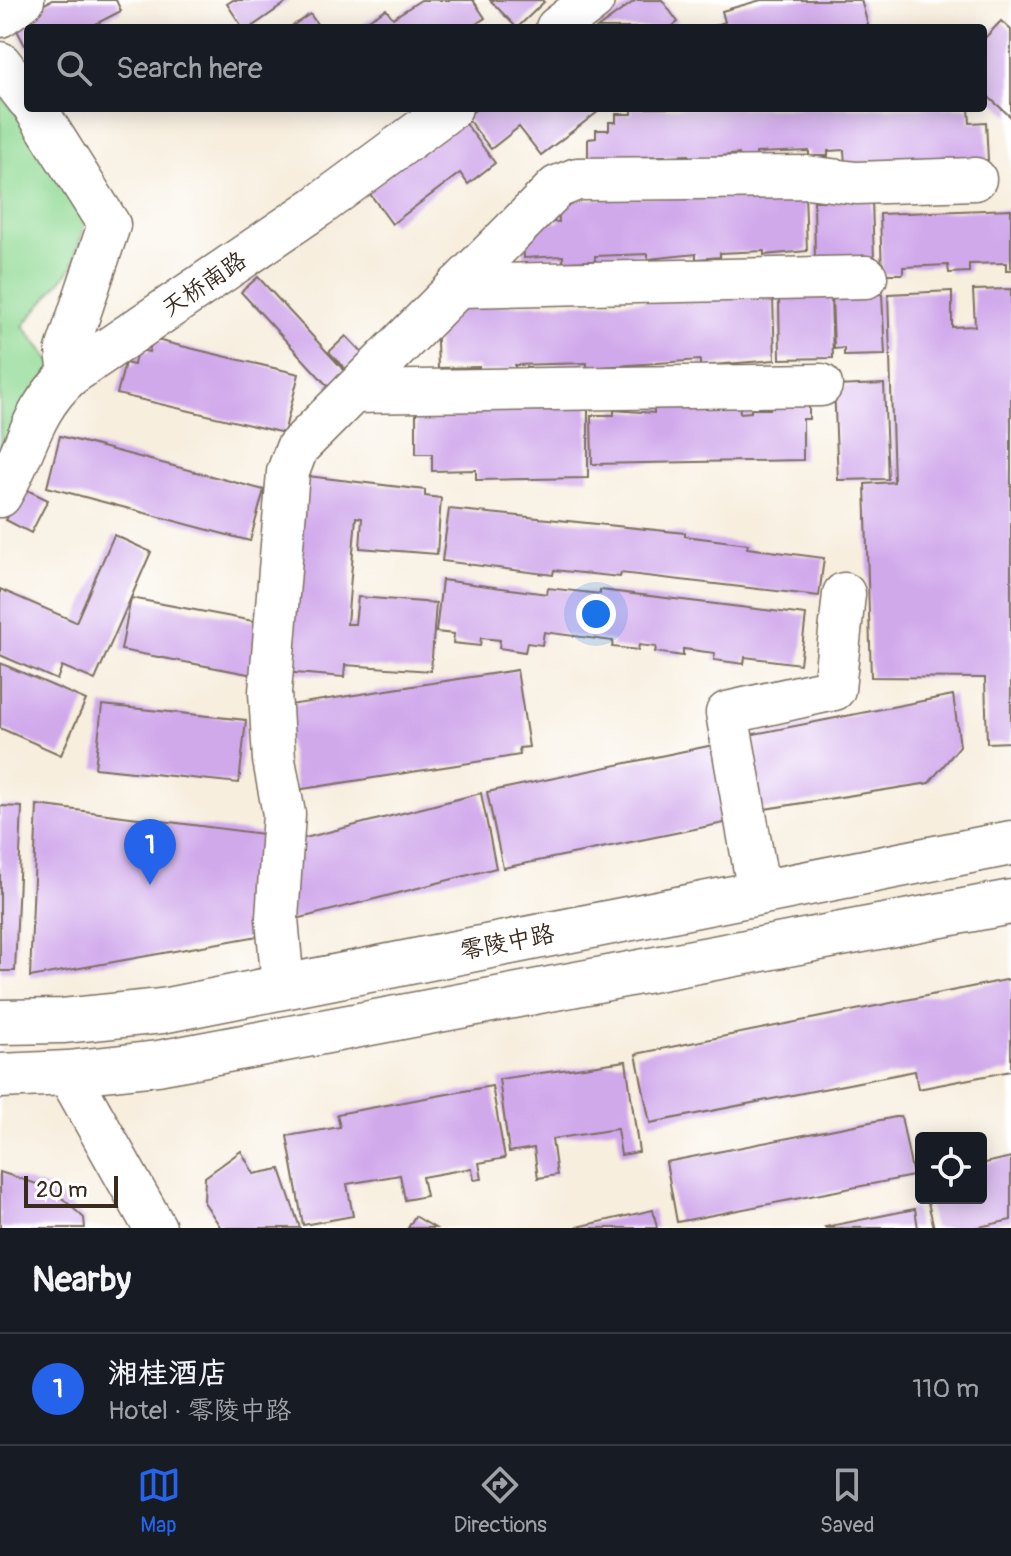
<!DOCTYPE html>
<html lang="en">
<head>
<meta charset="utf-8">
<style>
	:root { --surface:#171b24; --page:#242831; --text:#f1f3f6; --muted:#9ea1a6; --line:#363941; --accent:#2563eb }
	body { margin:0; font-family:Pangolin,"LXGW WenKai TC",sans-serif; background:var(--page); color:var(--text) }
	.controls { position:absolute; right:24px; bottom:24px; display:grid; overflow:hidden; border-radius:8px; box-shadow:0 4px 20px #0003 }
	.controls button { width:72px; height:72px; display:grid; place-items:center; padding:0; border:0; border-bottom:2px solid var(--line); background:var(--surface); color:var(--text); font:40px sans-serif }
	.scale { position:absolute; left:24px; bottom:20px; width:94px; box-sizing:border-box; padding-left:8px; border:4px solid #3b2a1e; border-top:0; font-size:22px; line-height:28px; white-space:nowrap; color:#3b2a1e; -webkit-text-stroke:6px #fff; paint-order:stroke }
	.you { position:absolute; left:596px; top:614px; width:28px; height:28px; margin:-20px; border:6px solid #fff; border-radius:50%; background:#1a73e8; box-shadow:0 0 0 12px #1a73e833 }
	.badge { display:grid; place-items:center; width:52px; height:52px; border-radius:50%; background:var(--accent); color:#fff; font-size:26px; font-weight:700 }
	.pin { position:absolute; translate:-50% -66px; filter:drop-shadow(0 2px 4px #0008) }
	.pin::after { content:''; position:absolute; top:42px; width:28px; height:24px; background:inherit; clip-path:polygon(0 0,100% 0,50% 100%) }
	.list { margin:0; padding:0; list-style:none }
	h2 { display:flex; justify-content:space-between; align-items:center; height:104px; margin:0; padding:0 32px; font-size:34px }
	h2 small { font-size:26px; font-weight:400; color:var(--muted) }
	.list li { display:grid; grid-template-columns:52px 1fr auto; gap:24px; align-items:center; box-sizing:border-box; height:112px; padding:0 32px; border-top:2px solid var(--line) }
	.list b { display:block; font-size:30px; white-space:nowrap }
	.list p { margin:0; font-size:26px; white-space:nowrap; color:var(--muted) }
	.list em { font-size:26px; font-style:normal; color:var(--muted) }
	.icon { flex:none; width:44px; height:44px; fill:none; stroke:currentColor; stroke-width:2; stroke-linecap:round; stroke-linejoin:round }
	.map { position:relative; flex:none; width:1011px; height:1228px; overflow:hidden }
	.search { position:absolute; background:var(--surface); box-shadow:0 4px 20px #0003; left:24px; right:24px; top:24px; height:88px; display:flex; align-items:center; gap:20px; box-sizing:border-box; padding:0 28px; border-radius:8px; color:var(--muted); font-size:30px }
	.sheet { height:216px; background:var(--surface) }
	nav { display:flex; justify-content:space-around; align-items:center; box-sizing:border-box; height:112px; border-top:2px solid var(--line); background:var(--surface); font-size:22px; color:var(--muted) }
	nav a { display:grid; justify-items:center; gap:4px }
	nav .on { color:var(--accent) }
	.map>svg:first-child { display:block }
	.green { fill:#92da95; stroke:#66825a; stroke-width:2 }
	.building { fill:#d0a9eb }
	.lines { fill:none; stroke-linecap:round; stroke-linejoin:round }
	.minor-casing { stroke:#7d6f61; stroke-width:45 }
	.major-casing { stroke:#7d6f61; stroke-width:47 }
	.minor { stroke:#fff; stroke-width:42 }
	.major { stroke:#fff; stroke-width:44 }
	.labels { text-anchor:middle; stroke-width:6; stroke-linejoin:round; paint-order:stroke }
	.street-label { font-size:24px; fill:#3b2a1e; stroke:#fff }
</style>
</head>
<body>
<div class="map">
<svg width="1011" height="1228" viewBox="0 0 1011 1228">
	<rect width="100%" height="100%" fill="#fff"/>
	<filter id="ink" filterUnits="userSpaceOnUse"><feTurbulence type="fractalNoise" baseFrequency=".0125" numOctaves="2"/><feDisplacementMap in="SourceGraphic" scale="16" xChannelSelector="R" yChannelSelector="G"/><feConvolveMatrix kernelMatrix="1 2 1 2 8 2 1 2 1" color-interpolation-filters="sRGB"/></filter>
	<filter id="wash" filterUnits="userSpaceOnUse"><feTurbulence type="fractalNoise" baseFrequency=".006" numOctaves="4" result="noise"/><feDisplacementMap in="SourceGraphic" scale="32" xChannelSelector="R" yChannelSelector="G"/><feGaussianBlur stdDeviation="1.8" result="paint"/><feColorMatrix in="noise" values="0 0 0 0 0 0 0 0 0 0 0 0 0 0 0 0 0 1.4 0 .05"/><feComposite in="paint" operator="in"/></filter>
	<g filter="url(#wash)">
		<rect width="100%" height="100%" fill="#f7eede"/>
		<polygon class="green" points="0,94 77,192 86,219 73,266 23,326 56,367 0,461"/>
		<g id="blocks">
			<g class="building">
				<polygon points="52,0 116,0 121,11 88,28 28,28 28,51 12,21"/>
				<polygon points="233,0 290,0 250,28 243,28 227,4"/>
				<polygon points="421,0 473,0 485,18 470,28 356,28 386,9 393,18"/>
				<polygon points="490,0 542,0 544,2 517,28"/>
				<polygon points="636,0 662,0 678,22 670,28 597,28"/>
				<polygon points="761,0 861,0 868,25 857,28 707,28 725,22 722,11"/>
				<polygon points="310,14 320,28 289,28"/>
				<polygon points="1001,21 1011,30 1011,117 983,92 983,40"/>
				<polygon points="478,108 603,108 541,155 519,127 491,149 466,117"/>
				<polygon points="632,108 969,108 970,123 986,122 988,160 845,164 844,150 828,151 828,156 809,156 809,151 756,153 756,157 739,158 739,154 689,159 689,155 637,157 637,162 588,160 588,139 596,138 596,130 609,130 609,122 616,122 616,114 632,114"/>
				<polygon points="460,116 495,163 468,184 460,173 392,224 365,187"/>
				<polygon points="805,192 807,251 764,255 764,251 720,253 720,257 696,259 696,254 648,259 648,254 595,256 595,261 563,262 563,256 524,258 523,223 559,222 558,200"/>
				<polygon points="872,200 874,259 815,261 814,201"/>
				<polygon points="1011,209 1011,271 1006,271 1006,263 969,264 969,272 949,273 948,265 903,267 903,274 882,274 880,214"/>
				<polygon points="258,277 352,379 335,394 241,292"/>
				<polygon points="1011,289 1011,742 987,743 985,678 871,677 865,484 894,482 888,294 952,291 952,327 975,326 973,290"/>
				<polygon points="882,294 885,355 844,356 844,348 834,349 832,296"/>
				<polygon points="831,296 833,358 780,359 779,298"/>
				<polygon points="773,297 775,360 700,366 700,360 587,368 587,363 515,365 515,370 479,371 479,367 438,368 436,316 451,307"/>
				<polygon points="346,336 369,360 352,376 329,352"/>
				<polygon points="152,339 299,374 284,433 117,394 125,363 134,365 137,349 149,352"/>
				<polygon points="884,384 888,479 838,480 834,386"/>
				<polygon points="809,394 809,419 803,419 803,460 592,464 591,415 614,415 614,410 654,413 654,403 739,401 740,413 751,412 751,409 770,409 769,395"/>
				<polygon points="588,397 588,478 476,480 476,470 432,471 432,454 416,454 416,399"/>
				<polygon points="60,436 264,490 250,541 47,487"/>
				<polygon points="299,475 425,490 425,496 441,498 437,554 360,548 362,518 356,517 347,624 355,624 358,597 436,603 431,671 345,665 344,677 283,672"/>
				<polygon points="23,488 48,500 31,533 6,520"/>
				<polygon points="449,509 685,533 685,536 748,544 747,548 824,558 819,596 621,573 620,577 554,570 553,575 442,561"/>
				<polygon points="114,535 151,552 95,680 62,666 57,680 0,655 0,589 76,622"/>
				<polygon points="442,580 547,594 548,588 600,594 600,590 806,615 800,664 745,657 744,664 714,660 715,653 683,649 683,656 655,652 656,647 639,645 638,650 612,647 613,641 544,632 542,645 527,643 525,652 499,648 500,640 481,638 480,646 453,643 454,634 436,632"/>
				<polygon points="131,598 269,624 259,676 121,650"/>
				<polygon points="0,663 86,700 61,755 0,728"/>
				<polygon points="517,670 529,747 519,748 520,755 296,790 283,706"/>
				<polygon points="953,695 960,746 929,783 758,810 744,736"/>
				<polygon points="102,705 246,720 239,783 95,768"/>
				<polygon points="723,743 739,820 503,868 487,792"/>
				<polygon points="481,793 496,868 289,921 297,840"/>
				<polygon points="37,805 271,835 264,935 30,977"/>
				<polygon points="0,806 22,807 15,971 0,971"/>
				<polygon points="1011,979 1011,1071 918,1089 915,1071 650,1123 636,1054"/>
				<polygon points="626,1061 639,1152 621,1155 617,1129 552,1139 557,1175 538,1178 534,1148 509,1152 499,1079"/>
				<polygon points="492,1086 505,1158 479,1163 482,1179 474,1180 472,1168 422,1177 426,1196 405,1200 400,1175 347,1184 353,1216 303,1225 287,1136 340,1127 337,1114"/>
				<polygon points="901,1116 913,1176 677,1222 666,1162"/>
				<polygon points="241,1151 254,1174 280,1169 300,1228 221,1228 204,1202 205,1177"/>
				<polygon points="1011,1157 1011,1220 975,1228 934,1228 927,1198 981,1198 981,1164"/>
				<polygon points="0,1172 52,1189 84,1218 85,1228 0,1228"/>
				<polygon points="915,1209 918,1228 826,1228 825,1227"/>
				<polygon points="653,1210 657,1228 577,1228 577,1227"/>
				<polygon points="415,1216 435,1228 408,1228"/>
			</g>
		</g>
	</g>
	<g filter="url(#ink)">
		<use href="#blocks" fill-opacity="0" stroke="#7d6f61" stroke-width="2"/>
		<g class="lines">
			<g class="minor-casing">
				<g id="minor">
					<polyline points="0,16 23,0"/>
					<polyline points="557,28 593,0"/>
					<polyline points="0,63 28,99"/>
					<polyline points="35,108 109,225 67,350 70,375"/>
					<polyline points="458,286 866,277"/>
					<polyline points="353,392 821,385"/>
					<path d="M 0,496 C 27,452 29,412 70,375 L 317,207 L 451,108"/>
					<polyline points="759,893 727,713 834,689 844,594"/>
					<polyline points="283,987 277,918 284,814 274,760 270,692 288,472 297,448 557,187 577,179 807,177 856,183 975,179"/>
					<polyline points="68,1073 155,1228"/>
				</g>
			</g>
			<g class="major-casing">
				<g id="major">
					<polyline points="0,1022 62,1021 162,1011 1011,843"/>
					<polyline points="0,1076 68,1073 158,1063 1011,902"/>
				</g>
			</g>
			<use href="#minor" class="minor"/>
			<use href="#major" class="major"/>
		</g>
	</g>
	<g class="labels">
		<g class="street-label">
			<text transform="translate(204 284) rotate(-34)" y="8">天桥南路</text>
			<text transform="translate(507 942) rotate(-11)" y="8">零陵中路</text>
		</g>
	</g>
</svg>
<div class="controls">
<button><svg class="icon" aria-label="locate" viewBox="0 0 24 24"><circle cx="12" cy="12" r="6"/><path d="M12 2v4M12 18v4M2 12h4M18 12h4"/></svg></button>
</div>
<div class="scale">20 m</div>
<div class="you"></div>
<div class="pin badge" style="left:150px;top:885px">1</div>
<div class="search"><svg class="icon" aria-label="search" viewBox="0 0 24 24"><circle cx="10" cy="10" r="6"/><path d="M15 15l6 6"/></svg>Search here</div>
</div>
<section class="sheet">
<h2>Nearby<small></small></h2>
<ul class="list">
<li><span class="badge">1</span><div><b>湘桂酒店</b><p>Hotel · 零陵中路</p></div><em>110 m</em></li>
</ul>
</section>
<nav>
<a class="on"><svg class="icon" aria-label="map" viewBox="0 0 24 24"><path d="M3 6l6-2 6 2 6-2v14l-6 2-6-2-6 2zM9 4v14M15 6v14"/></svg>Map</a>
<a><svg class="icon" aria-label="directions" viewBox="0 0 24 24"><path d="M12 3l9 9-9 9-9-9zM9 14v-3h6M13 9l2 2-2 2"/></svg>Directions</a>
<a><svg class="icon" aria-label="saved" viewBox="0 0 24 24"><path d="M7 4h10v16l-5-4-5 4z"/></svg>Saved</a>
</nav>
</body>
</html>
